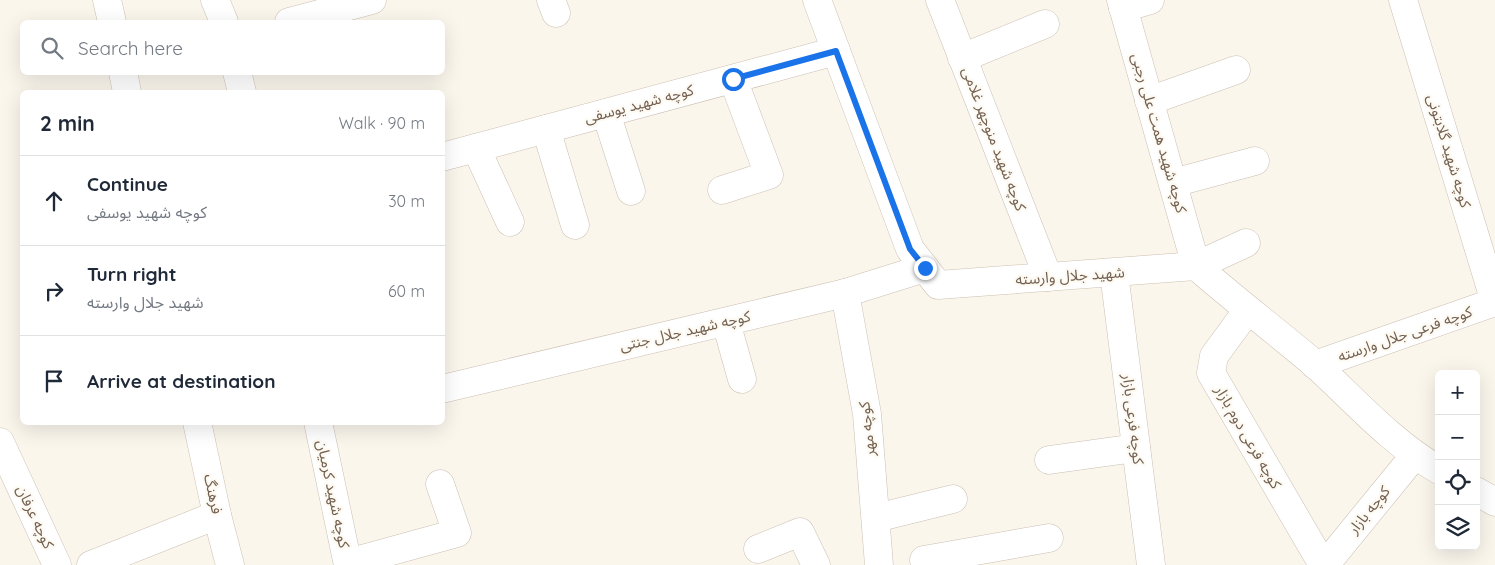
<!DOCTYPE html>
<html lang="en">
<head>
<meta charset="utf-8">
<style>
	:root { --surface:#fff; --page:#f6f6f7; --text:#1f2937; --muted:#747a83; --line:#e0e1e3 }
	body { margin:0; font-family:Quicksand,"Noto Sans Arabic",sans-serif; background:var(--page); color:var(--text) }
	.controls { position:absolute; right:15px; bottom:15px; display:grid; overflow:hidden; border-radius:8px; box-shadow:0 5px 20px #0002 }
	.controls button { width:45px; height:45px; display:grid; place-items:center; padding:0; border:0; border-bottom:1px solid var(--line); background:var(--surface); color:var(--text); font:25px sans-serif }
	.stop { position:absolute; width:15px; height:15px; margin:-11px; border:4px solid #1a73e8; border-radius:50%; background:#fff }
	.stop.end { background:#1a73e8; border-color:#fff; box-shadow:0 1px 5px #0008 }
	.list { margin:0; padding:0; list-style:none }
	h2 { display:flex; justify-content:space-between; align-items:center; height:65px; margin:0; padding:0 20px; font-size:21px }
	h2 small { font-size:16px; font-weight:400; color:var(--muted) }
	.list li { display:grid; grid-template-columns:32px 1fr auto; gap:15px; align-items:center; box-sizing:border-box; height:90px; padding:0 20px; border-top:1px solid var(--line) }
	.list b { display:block; font-size:19px; white-space:nowrap }
	.list p { margin:0; font-size:16px; white-space:nowrap; color:var(--muted) }
	.list em { font-size:16px; font-style:normal; color:var(--muted) }
	.icon { flex:none; width:28px; height:28px; fill:none; stroke:currentColor; stroke-width:2; stroke-linecap:round; stroke-linejoin:round }
	.map { position:relative; flex:none; width:1495px; height:565px; overflow:hidden }
	.search { position:absolute; background:var(--surface); box-shadow:0 5px 20px #0002; left:20px; top:20px; width:425px; height:55px; display:flex; align-items:center; gap:12px; box-sizing:border-box; padding:0 18px; border-radius:8px; color:var(--muted); font-size:19px }
	.panel { position:absolute; background:var(--surface); box-shadow:0 5px 20px #0002; left:20px; top:90px; width:425px; height:335px; border-radius:8px }
	.map>svg:first-child { display:block }
	.lines { fill:none; stroke-linecap:round; stroke-linejoin:round }
	.street-casing { stroke:#ccbfb3; stroke-width:29 }
	.secondary-casing { stroke:#cec0b1; stroke-width:29 }
	.street { stroke:#fff; stroke-width:28 }
	.secondary { stroke:#fff; stroke-width:28 }
	.route { stroke:#1a73e8; stroke-width:6 }
	.labels { text-anchor:middle; stroke-width:4.5; stroke-linejoin:round; paint-order:stroke }
	.street-label { font-size:15px; fill:#736051; stroke:#fdfaf3 }
</style>
</head>
<body>
<div class="map">
<svg width="1495" height="565" viewBox="0 0 1495 565">
	<rect width="100%" height="100%" fill="#fbf6ec"/>
	<g class="lines">
		<g class="street-casing">
			<g id="street">
				<polyline points="215,0 224,22"/>
				<polyline points="551,0 556,13"/>
				<polyline points="940,0 1048,277"/>
				<polyline points="1121,0 1196,266 1246,243"/>
				<polyline points="1403,0 1495,302"/>
				<polyline points="1123,8 1150,0"/>
				<polyline points="289,22 372,0"/>
				<polyline points="962,58 1045,24"/>
				<polyline points="237,72 242,92"/>
				<polyline points="1149,101 1236,70"/>
				<polyline points="606,113 631,191"/>
				<polyline points="546,129 575,225"/>
				<polyline points="476,148 510,222"/>
				<polyline points="442,157 836,51"/>
				<polyline points="1173,183 1255,161"/>
				<polyline points="722,190 769,175 733,79"/>
				<polyline points="1114,273 1151,565"/>
				<polyline points="845,293 867,414 879,565"/>
				<polyline points="1247,311 1214,356 1211,373 1323,565"/>
				<polyline points="726,322 742,379"/>
				<polyline points="1315,365 1495,302"/>
				<polyline points="442,389 845,293 925,268"/>
				<polyline points="318,422 348,565"/>
				<polyline points="0,442 57,565"/>
				<polyline points="1049,460 1136,448"/>
				<polyline points="876,518 953,499"/>
				<polyline points="758,549 800,532 816,565"/>
				<polyline points="348,563 457,533 440,484"/>
				<polyline points="91,565 217,515"/>
				<polyline points="925,565 924,560 1049,538"/>
				<polyline points="1325,565 1414,456"/>
			</g>
		</g>
		<g class="secondary-casing">
			<g id="secondary">
				<polyline points="107,0 112,22"/>
				<path d="M 817,0 L 910,249 L 938,285 L 1196,266 C 1235,300 1277,332 1317,366 C 1356,402 1392,443 1439,470"/>
				<polyline points="123,72 127,92"/>
				<polyline points="197,422 217,515 230,565"/>
				<polyline points="1476,491 1495,502"/>
			</g>
		</g>
		<use href="#street" class="street"/>
		<use href="#secondary" class="secondary"/>
	</g>
	<g class="lines">
		<polyline class="route" points="733,79 836,51 910,249 925,268"/>
	</g>
	<g class="labels">
		<g class="street-label">
			<text transform="translate(639 104) rotate(-15)" y="5">کوچه شهید یوسفی</text>
			<text transform="translate(1159 133) rotate(74)" y="5">کوچه شهید همت علی رجبی</text>
			<text transform="translate(994 139) rotate(69)" y="5">کوچه شهید منوچهر غلامی</text>
			<text transform="translate(1449 151) rotate(73)" y="5">کوچه شهید گلابتونی</text>
			<text transform="translate(1070 276) rotate(-4)" y="5">شهید جلال وارسته</text>
			<text transform="translate(685 331) rotate(-13)" y="5">کوچه شهید جلال جنتی</text>
			<text transform="translate(1405 334) rotate(-19)" y="5">کوچه فرعی جلال وارسته</text>
			<text transform="translate(1133 419) rotate(83)" y="5">کوچه فرعی بازار</text>
			<text transform="translate(867 429) rotate(-96)" y="5">کوچه مهر</text>
			<text transform="translate(1248 437) rotate(60)" y="5">کوچه فرعی دوم بازار</text>
			<text transform="translate(213 494) rotate(78)" y="5">فرهنگ</text>
			<text transform="translate(333 494) rotate(78)" y="5">کوچه شهید کرمیان</text>
			<text transform="translate(1369 510) rotate(-51)" y="5">کوچه بازار</text>
			<text transform="translate(35 517) rotate(65)" y="5">کوچه عرفان</text>
		</g>
	</g>
</svg>
<div class="controls">
<button>+</button>
<button>−</button>
<button><svg class="icon" aria-label="locate" viewBox="0 0 24 24"><circle cx="12" cy="12" r="6"/><path d="M12 2v4M12 18v4M2 12h4M18 12h4"/></svg></button>
<button><svg class="icon" aria-label="layers" viewBox="0 0 24 24"><path d="M12 4l9 5-9 5-9-5zM3 14l9 5 9-5"/></svg></button>
</div>
<div class="stop" style="left:733px;top:79px"></div>
<div class="stop end" style="left:925px;top:268px"></div>
<div class="search"><svg class="icon" aria-label="search" viewBox="0 0 24 24"><circle cx="10" cy="10" r="6"/><path d="M15 15l6 6"/></svg>Search here</div>
<section class="panel">
<h2>2 min<small>Walk · 90 m</small></h2>
<ul class="list">
<li><svg class="icon" aria-label="ahead" viewBox="0 0 24 24"><path d="M12 20V5M6 11l6-6 6 6"/></svg><div><b>Continue</b><p>کوچه شهید یوسفی</p></div><em>30 m</em></li>
<li><svg class="icon" aria-label="right" viewBox="0 0 24 24"><path d="M7 20v-9h11M14 6l5 5-5 5"/></svg><div><b>Turn right</b><p>شهید جلال وارسته</p></div><em>60 m</em></li>
<li><svg class="icon" aria-label="arrive" viewBox="0 0 24 24"><path d="M6 21V4h12l-3 4 3 4H6"/></svg><div><b>Arrive at destination</b></div></li>
</ul>
</section>
</div>
</body>
</html>
